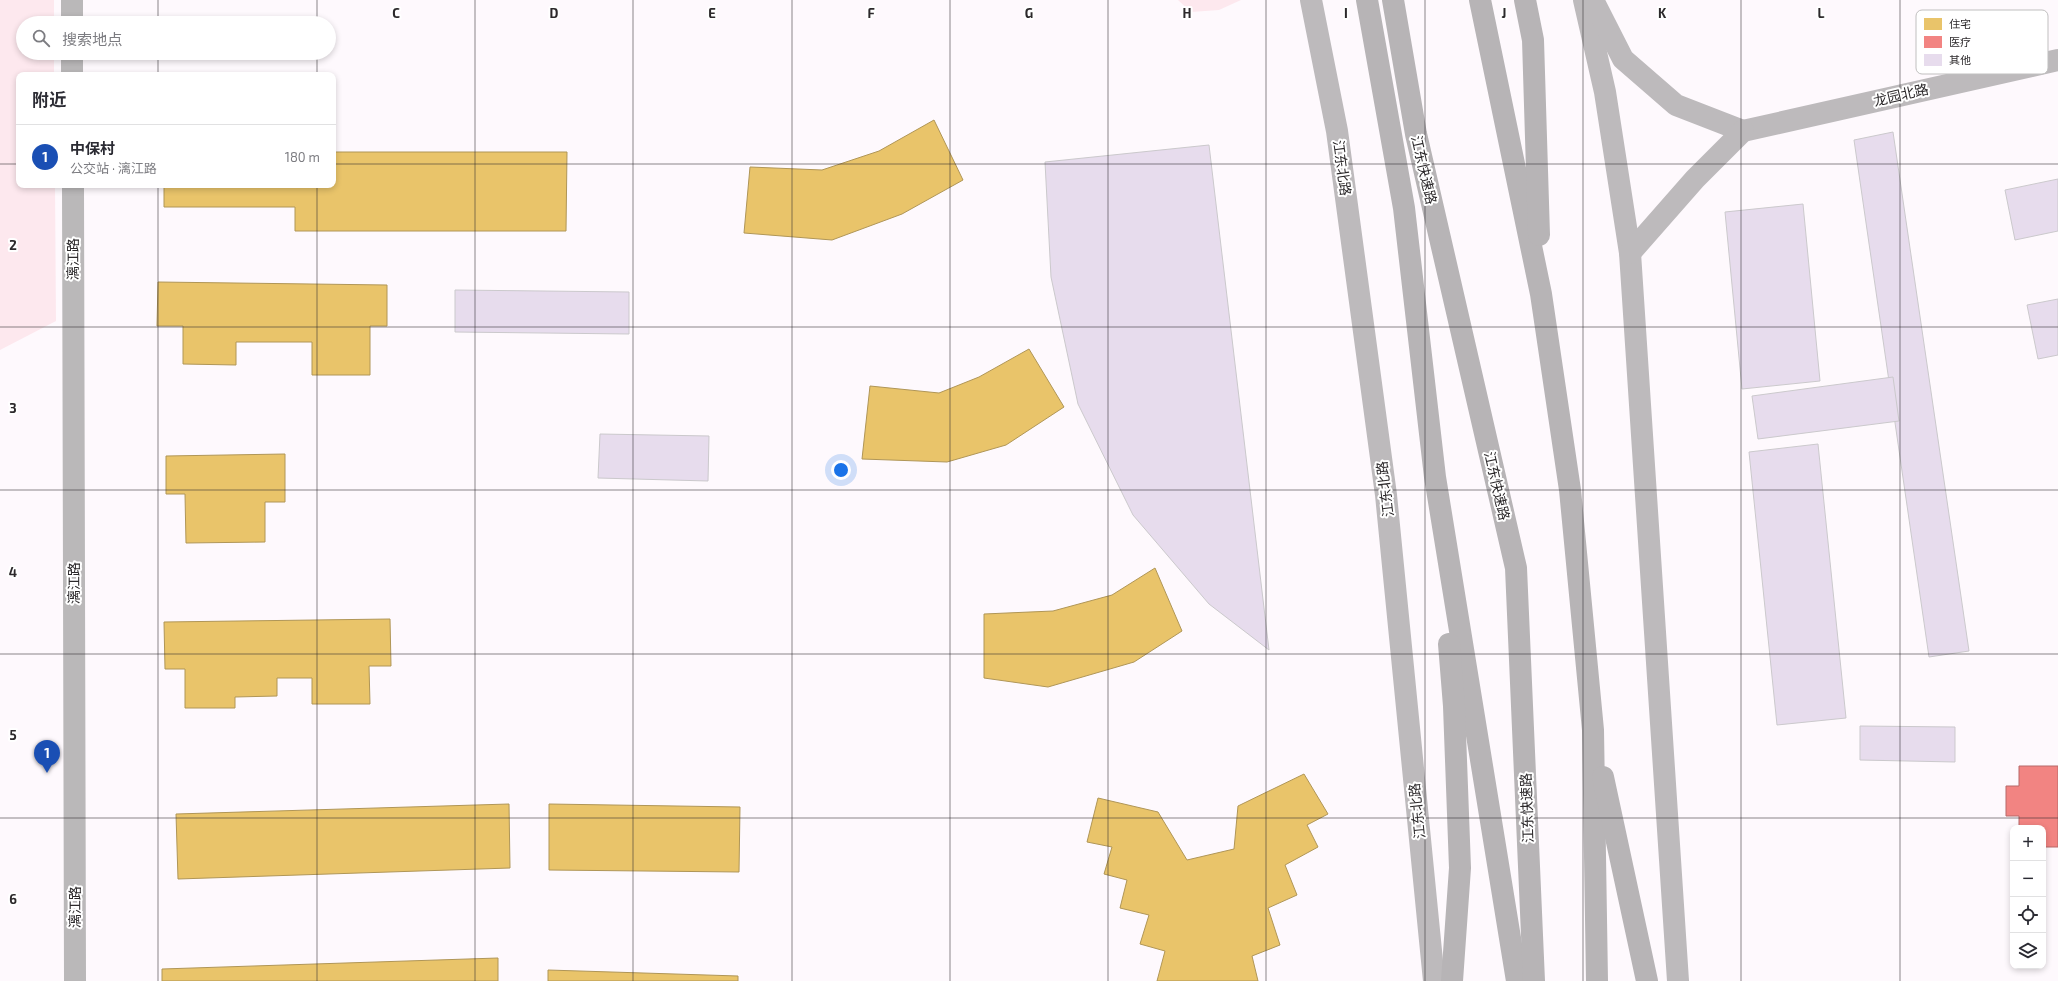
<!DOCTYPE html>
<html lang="zh">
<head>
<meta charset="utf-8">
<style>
	:root { --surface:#fff; --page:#f7f7f7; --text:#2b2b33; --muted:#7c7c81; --line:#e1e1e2; --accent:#767274 }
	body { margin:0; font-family:"Exo 2","Noto Sans SC",sans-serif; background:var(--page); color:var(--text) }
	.controls { position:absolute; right:12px; bottom:12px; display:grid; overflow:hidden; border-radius:8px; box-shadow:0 2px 6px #0003 }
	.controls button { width:36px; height:36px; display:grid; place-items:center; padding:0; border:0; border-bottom:1px solid var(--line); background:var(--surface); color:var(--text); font:20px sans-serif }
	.you { position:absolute; left:841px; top:470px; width:14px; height:14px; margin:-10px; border:3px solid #fff; border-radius:50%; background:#1a73e8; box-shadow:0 0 0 6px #1a73e833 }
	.badge { display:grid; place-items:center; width:26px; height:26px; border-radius:50%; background:var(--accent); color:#fff; font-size:13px; font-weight:700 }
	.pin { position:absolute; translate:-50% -33px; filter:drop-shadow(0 1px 2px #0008) }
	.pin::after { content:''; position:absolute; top:21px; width:14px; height:12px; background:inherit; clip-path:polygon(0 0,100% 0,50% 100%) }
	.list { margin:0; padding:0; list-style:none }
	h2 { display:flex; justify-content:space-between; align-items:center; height:52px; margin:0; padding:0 16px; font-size:17px }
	h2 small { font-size:13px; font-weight:400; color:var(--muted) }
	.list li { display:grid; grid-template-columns:26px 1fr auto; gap:12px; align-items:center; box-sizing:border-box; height:64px; padding:0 16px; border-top:1px solid var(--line) }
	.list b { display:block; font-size:15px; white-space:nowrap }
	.list p { margin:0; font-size:13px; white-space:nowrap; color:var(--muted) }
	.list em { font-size:13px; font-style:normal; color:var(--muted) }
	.icon { flex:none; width:22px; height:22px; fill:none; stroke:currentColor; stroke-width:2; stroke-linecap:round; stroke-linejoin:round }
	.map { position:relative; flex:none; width:2058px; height:981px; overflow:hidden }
	.search { position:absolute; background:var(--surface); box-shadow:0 2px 6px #0003; left:16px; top:16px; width:320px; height:44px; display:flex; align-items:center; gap:10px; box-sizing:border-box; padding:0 14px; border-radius:22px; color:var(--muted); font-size:15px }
	.panel { position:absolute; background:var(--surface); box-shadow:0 2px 6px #0003; left:16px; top:72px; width:320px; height:116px; border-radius:8px }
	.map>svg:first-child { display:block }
	.green { fill:#fde8ee }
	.homes { fill:#e9c46a; stroke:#b09657 }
	.health { fill:#f28482; stroke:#b76968 }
	.building { fill:#e7dced; stroke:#cbc9cc }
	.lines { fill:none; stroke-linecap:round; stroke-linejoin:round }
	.minor { stroke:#bab8b9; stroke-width:22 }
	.major { stroke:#bdbabc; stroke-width:22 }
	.highway { stroke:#b7b4b6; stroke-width:22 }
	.grid { fill:none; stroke:#2c292b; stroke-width:1; stroke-opacity:0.55 }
	.labels { text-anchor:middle; stroke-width:4; stroke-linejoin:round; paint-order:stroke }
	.street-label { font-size:14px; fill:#2c292b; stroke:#fff }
	.key { fill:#fff; stroke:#c0bfbf; stroke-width:1 }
	.key-label { font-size:11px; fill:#2c292b }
	.grid-label { font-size:13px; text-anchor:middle; font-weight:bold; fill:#2c292b; stroke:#fff; stroke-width:4; stroke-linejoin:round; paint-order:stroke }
</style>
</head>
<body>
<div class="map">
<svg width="2058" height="981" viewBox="0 0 2058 981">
	<rect width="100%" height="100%" fill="#fef9fd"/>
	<g class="green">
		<polygon points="0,0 54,0 54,23 23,23 23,53 54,53 54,75 19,75 19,185 55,185 56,321 0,350"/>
		<polygon points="1178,0 1241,0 1219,10 1191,12"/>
	</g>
	<g class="homes">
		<polygon points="934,120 963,180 902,214 832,240 744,233 750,167 822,170 879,151"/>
		<polygon points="333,152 567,152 566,231 295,231 295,207 164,207 164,185 333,185"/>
		<polygon points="158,282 387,285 387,326 370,326 370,375 312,375 312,342 236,342 236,365 183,364 183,326 157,326"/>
		<polygon points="1029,349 1064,407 1006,445 947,462 862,459 870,386 939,393 979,377"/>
		<polygon points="285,454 285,502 265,502 265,542 186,543 185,494 166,494 166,456"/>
		<polygon points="1155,568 1182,631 1134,662 1048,687 984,678 984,614 1053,611 1112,595"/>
		<polygon points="390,619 391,666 369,666 370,704 312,704 312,678 277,678 277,696 235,697 235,708 185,708 185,669 165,669 164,622"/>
		<polygon points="1304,774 1328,814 1307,825 1318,847 1285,865 1297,895 1268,908 1280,945 1252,956 1258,981 1157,981 1165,951 1140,944 1149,915 1120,908 1127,880 1104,874 1112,847 1087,842 1098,798 1158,812 1187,860 1234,849 1238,806"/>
		<polygon points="509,804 510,868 178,879 176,814"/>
		<polygon points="549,804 740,807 739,872 549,870"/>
		<polygon points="498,958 498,981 162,981 162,969"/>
		<polygon points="548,970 738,976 738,981 548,981"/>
	</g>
	<polygon class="health" points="2019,766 2058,766 2058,847 2043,847 2043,828 2019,828 2019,816 2006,816 2006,786 2019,786"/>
	<g class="building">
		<polygon points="1893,132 1969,651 1929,657 1854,140"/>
		<polygon points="1209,145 1269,650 1209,604 1133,515 1078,404 1051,277 1045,162"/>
		<polygon points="2058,179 2058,231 2015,240 2005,190"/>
		<polygon points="1803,204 1820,381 1742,389 1725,212"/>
		<polygon points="455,290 629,292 629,334 455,332"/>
		<polygon points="2058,299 2058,355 2038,359 2027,305"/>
		<polygon points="1893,377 1899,421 1758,439 1752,396"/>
		<polygon points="600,434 709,436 708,481 598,478"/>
		<polygon points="1818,444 1846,718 1777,725 1749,452"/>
		<polygon points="1860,726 1955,727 1955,762 1860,760"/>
	</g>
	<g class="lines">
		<g class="minor">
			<polyline points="72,0 72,23"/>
			<polyline points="72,53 72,75"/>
			<polyline points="73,185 75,981"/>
		</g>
		<g class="major">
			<polyline points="1311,0 1337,131 1386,495 1434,981"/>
			<polyline points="1584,0 1605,92 1630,253 1678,981"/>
			<polyline points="1593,0 1623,59 1676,105 1743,131"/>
			<polyline points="1743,131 2058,60"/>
			<polyline points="1630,253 1695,179 1743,131"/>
		</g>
		<g class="highway">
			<polyline points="1367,0 1404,208 1435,477 1517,981"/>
			<polyline points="1393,0 1416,134 1516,568 1534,981"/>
			<polyline points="1480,0 1541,294 1570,490 1593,730 1597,981"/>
			<polyline points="1525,0 1533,40 1539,235"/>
			<polyline points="1449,644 1454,706 1460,868 1452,981"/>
			<polyline points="1603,777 1647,981"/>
		</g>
	</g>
	<path class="grid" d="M 158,0 L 158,23M 317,0 L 317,23M 475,0 L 475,981M 633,0 L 633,981M 792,0 L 792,981M 950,0 L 950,981M 1108,0 L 1108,981M 1266,0 L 1266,981M 1425,0 L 1425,981M 1583,0 L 1583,981M 1741,0 L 1741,981M 1900,0 L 1900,981M 158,53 L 158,75M 317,53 L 317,75M 0,164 L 19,164M 333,164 L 2058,164M 158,185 L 158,981M 317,185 L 317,981M 0,327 L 2058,327M 0,490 L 2058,490M 0,654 L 2058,654M 0,818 L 2058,818"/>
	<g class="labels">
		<g class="street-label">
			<text transform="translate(1901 95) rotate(-13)" y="5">龙园北路</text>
			<text transform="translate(1342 168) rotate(82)" y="5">江东北路</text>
			<text transform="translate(1424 170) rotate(77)" y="5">江东快速路</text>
			<text transform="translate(73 259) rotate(-90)" y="5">漓江路</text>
			<text transform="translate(1497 486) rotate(77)" y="5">江东快速路</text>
			<text transform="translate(1385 489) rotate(-97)" y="5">江东北路</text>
			<text transform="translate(74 583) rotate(-90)" y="5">漓江路</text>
			<text transform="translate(1527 808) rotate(-92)" y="5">江东快速路</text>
			<text transform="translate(1417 811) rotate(-96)" y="5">江东北路</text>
			<text transform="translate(75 907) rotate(-90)" y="5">漓江路</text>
		</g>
	</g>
	<rect x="1916" y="10" width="132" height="64" rx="6" class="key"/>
	<rect x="1924" y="18" width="18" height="12" fill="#e9c46a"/>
	<rect x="1924" y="36" width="18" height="12" fill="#f28482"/>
	<rect x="1924" y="54" width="18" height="12" fill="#e7dced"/>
	<g class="key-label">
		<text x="1949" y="28">住宅</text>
		<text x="1949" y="46">医疗</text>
		<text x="1949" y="64">其他</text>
	</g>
	<g class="grid-label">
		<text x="396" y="18">C</text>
		<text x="554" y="18">D</text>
		<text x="712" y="18">E</text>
		<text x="871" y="18">F</text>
		<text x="1029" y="18">G</text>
		<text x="1187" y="18">H</text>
		<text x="1346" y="18">I</text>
		<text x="1504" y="18">J</text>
		<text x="1662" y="18">K</text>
		<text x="1821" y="18">L</text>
		<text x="13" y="250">2</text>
		<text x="13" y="413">3</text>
		<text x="13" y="577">4</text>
		<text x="13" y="740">5</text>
		<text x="13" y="904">6</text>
	</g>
</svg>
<div class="controls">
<button>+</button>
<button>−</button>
<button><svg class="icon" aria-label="locate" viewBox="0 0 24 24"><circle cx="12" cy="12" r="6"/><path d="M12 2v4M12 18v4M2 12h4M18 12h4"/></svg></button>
<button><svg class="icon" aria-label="layers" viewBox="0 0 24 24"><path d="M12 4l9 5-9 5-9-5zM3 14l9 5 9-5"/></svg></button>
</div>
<div class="you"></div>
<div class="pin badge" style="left:47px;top:773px;background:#1a4fb4">1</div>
<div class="search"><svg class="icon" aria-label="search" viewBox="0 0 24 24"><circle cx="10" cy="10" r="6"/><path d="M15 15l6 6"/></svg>搜索地点</div>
<section class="panel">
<h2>附近<small></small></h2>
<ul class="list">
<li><span class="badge" style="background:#1a4fb4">1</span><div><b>中保村</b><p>公交站 · 漓江路</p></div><em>180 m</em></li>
</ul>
</section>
</div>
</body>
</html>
